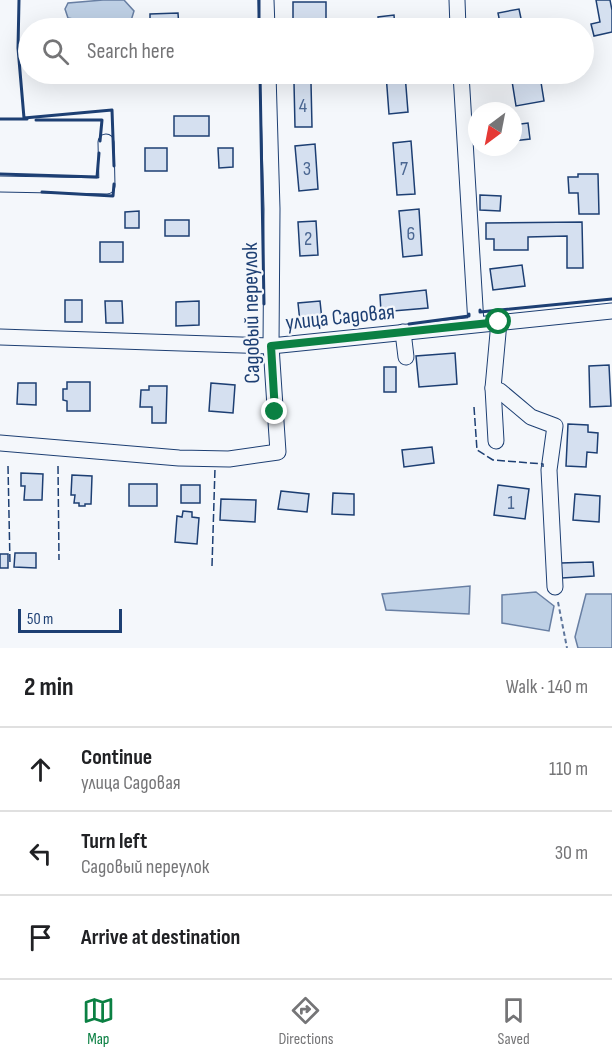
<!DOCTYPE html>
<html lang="en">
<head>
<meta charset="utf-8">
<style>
	:root { --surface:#fff; --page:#f2f2f2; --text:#202124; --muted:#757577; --line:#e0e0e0; --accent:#0b8043 }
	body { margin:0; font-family:"Sofia Sans Condensed",sans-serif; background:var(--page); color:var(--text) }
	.compass { position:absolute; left:468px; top:102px; width:54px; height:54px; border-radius:50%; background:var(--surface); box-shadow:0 6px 24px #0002; rotate:212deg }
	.scale { position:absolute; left:18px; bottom:15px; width:104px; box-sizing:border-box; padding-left:6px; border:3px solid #1d3f73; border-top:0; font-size:16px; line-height:21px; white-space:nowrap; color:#1d3f73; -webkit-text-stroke:4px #f4f7fb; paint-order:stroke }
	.stop { position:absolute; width:18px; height:18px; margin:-14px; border:4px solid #0b8043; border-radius:50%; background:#fff }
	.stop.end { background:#0b8043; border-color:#fff; box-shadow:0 2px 6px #0008 }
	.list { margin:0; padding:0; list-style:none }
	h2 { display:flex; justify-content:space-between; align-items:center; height:78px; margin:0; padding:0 24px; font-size:26px }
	h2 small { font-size:20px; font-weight:400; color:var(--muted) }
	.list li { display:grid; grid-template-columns:39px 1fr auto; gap:18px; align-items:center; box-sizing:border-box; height:84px; padding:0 24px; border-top:2px solid var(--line) }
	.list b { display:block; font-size:22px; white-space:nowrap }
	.list p { margin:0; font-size:20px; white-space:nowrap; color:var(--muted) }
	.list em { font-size:20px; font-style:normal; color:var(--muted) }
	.icon { flex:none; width:33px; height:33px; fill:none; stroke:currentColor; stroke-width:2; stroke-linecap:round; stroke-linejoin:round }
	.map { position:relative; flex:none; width:612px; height:648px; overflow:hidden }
	.search { position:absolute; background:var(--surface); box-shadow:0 6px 24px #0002; left:18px; right:18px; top:18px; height:66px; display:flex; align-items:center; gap:15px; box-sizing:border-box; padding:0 21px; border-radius:33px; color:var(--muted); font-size:22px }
	.sheet { height:330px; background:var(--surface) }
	nav { display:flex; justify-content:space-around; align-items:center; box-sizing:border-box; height:84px; border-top:2px solid var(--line); background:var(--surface); font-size:16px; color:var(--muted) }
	nav a { display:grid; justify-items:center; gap:3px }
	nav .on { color:var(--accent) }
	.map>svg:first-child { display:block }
	.water { fill:#bed0e5; stroke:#687fa3; stroke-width:1.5 }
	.building { fill:#d5e0f0; stroke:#1d3f73; stroke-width:1.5 }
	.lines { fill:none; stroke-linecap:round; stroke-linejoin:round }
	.minor-casing { stroke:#1d3f73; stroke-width:17 }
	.path { stroke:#5e769c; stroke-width:2; stroke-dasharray:4.5 3; stroke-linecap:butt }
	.minor { stroke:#f4f7fb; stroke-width:15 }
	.fence { stroke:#1d3f73; stroke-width:1.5; stroke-dasharray:8 3; stroke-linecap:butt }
	.wall { stroke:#1d3f73; stroke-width:3 }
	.route { stroke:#0b8043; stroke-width:8 }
	.labels { text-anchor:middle; stroke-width:4.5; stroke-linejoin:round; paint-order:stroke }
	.number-label { font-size:20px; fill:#4b6792 }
	.street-label { font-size:22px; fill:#1d3f73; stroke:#f4f7fb }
</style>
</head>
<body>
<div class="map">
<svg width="612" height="648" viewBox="0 0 612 648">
	<rect width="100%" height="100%" fill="#f4f7fb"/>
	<g class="water">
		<polygon points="103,0 124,0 134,11 130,24 103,25 68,18 65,9 68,3"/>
		<polygon points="470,586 469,614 386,610 382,594"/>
		<polygon points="536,592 554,606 549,631 502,623 502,595"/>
		<polygon points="586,594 612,594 612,648 578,648 575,637"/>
	</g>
	<g class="building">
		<polygon points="596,0 610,0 612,10 612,32 594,36 591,24 600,22"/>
		<rect x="293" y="2" width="33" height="26"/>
		<polygon points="519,9 523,28 501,28 498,13"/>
		<polygon points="178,13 179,28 150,28 150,14"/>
		<polygon points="394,15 395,28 379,28 378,17"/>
		<polygon points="386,74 405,74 408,112 389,114"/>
		<polygon points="540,76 544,101 516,106 512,81"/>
		<polygon points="294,83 311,83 312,127 295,127"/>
		<rect x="174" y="116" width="35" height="20"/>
		<polygon points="528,123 530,139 513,141 513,125"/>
		<polygon points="411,141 415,194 397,195 393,143"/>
		<polygon points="315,144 318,189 299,191 295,146"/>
		<rect x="145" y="148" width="22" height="23"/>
		<polygon points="218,148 233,148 233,167 219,168"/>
		<polygon points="578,174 598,174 599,214 579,214 578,193 569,193 568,177 578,177"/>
		<polygon points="480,195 501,196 500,211 480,210"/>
		<polygon points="419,209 422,255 403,257 399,211"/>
		<polygon points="139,211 139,228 125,228 125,212"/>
		<rect x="165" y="220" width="24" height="16"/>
		<polygon points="316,221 318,255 300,256 298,222"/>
		<polygon points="582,222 583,268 567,268 567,236 528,237 528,250 494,250 494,239 486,239 486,223"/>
		<rect x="100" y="242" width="23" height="20"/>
		<polygon points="522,265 525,286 493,290 490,269"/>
		<polygon points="426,290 428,308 381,312 380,295"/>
		<rect x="65" y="300" width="17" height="22"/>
		<polygon points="105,301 122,301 123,323 106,323"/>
		<polygon points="199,301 199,325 176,326 176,302"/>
		<polygon points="320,301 322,320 300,322 298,303"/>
		<polygon points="455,353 457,384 419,387 416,356"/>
		<polygon points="609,365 611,406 590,407 589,366"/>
		<rect x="384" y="367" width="12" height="25"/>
		<polygon points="67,382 90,382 90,411 67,411 67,401 63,400 63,389 67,389"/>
		<polygon points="18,383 36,383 36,405 17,404"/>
		<polygon points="211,383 235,385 233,413 209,411"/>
		<polygon points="149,386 167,386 166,423 152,423 152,407 140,407 141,390 149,390"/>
		<polygon points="568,424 588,425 588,432 598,433 597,453 587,452 586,467 566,466"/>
		<polygon points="432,447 434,463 404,467 402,450"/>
		<polygon points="21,473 43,474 42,500 24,500 25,486 21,486"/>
		<polygon points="72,475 92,476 91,504 85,504 85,506 79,506 79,503 74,503 75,495 71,495"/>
		<rect x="129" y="484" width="28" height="22"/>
		<rect x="181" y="485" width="19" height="18"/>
		<polygon points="498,485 529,489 525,519 494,515"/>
		<polygon points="281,491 309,494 307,512 278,509"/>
		<polygon points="333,493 354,494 354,515 332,514"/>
		<polygon points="575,494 600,496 599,522 573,520"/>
		<polygon points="221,499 256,500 255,522 220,520"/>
		<polygon points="183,511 192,512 192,517 199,518 197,544 175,542 177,516 182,517"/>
		<polygon points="15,553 36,553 36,568 14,567"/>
		<rect x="0" y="554" width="8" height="14"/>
		<polygon points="593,562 594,576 562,578 561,563"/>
	</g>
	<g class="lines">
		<g class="minor-casing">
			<g id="minor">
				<polyline points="266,0 267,28"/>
				<polyline points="457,0 458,28"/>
				<polyline points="461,74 476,324"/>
				<polyline points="0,184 107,186 106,142"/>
				<polyline points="403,332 406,357"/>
				<polyline points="0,337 271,346 612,311"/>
				<polyline points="493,388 500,391 531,417 555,426 549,470 555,587"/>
				<polyline points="496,441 493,388 499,322"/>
				<polyline points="0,443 179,458 229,459 278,452 271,346 272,209 268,74"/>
			</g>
		</g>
		<polyline class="path" points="558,602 567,648"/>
		<use href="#minor" class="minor"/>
		<g class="fence">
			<polyline points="474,407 477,450 493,460 543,464 543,467"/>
			<polyline points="8,466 10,564"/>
			<polyline points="58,466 59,560"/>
			<polyline points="212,566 215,468"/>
		</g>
		<g class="wall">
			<polyline points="19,0 18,48 24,118 112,110 114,166"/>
			<polyline points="259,0 259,28"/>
			<polyline points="260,74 264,304"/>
			<polyline points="0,119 27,119"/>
			<polyline points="36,120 102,120 100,141"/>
			<polyline points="0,174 97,177 99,153"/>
			<polyline points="42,192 113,196 114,184"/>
			<polyline points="480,310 480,312 612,299"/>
			<polyline points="409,324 469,316 469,314"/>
		</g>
	</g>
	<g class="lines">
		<polyline class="route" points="275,412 271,346 499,322"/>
	</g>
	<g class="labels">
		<g class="number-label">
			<text x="303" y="112">4</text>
			<text x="307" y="175">3</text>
			<text x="404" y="175">7</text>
			<text x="411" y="240">6</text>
			<text x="308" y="245">2</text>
			<text x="511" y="509">1</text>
		</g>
		<g class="street-label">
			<text transform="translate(250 313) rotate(-91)" y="8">Садовый переулок</text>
			<text transform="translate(340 316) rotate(-6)" y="8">улица Садовая</text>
		</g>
	</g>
</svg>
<svg class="compass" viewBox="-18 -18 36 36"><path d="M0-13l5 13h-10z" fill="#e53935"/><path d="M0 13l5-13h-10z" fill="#757577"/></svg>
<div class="scale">50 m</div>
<div class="stop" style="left:499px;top:322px"></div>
<div class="stop end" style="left:275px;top:412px"></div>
<div class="search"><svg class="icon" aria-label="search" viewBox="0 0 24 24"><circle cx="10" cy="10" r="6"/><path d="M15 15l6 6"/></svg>Search here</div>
</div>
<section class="sheet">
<h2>2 min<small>Walk · 140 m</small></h2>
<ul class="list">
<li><svg class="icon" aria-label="ahead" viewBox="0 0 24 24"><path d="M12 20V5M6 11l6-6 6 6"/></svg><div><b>Continue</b><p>улица Садовая</p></div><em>110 m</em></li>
<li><svg class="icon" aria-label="left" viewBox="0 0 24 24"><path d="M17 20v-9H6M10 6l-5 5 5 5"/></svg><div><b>Turn left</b><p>Садовый переулок</p></div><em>30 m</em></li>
<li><svg class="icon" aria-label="arrive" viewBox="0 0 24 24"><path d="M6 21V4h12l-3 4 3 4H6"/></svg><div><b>Arrive at destination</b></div></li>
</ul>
</section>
<nav>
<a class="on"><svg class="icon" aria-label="map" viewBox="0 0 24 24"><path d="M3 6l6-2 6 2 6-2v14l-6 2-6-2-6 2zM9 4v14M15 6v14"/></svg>Map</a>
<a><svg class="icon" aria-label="directions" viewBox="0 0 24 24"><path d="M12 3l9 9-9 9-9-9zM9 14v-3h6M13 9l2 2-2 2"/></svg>Directions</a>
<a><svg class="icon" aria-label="saved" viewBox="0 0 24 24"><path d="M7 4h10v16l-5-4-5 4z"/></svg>Saved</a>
</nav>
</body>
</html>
